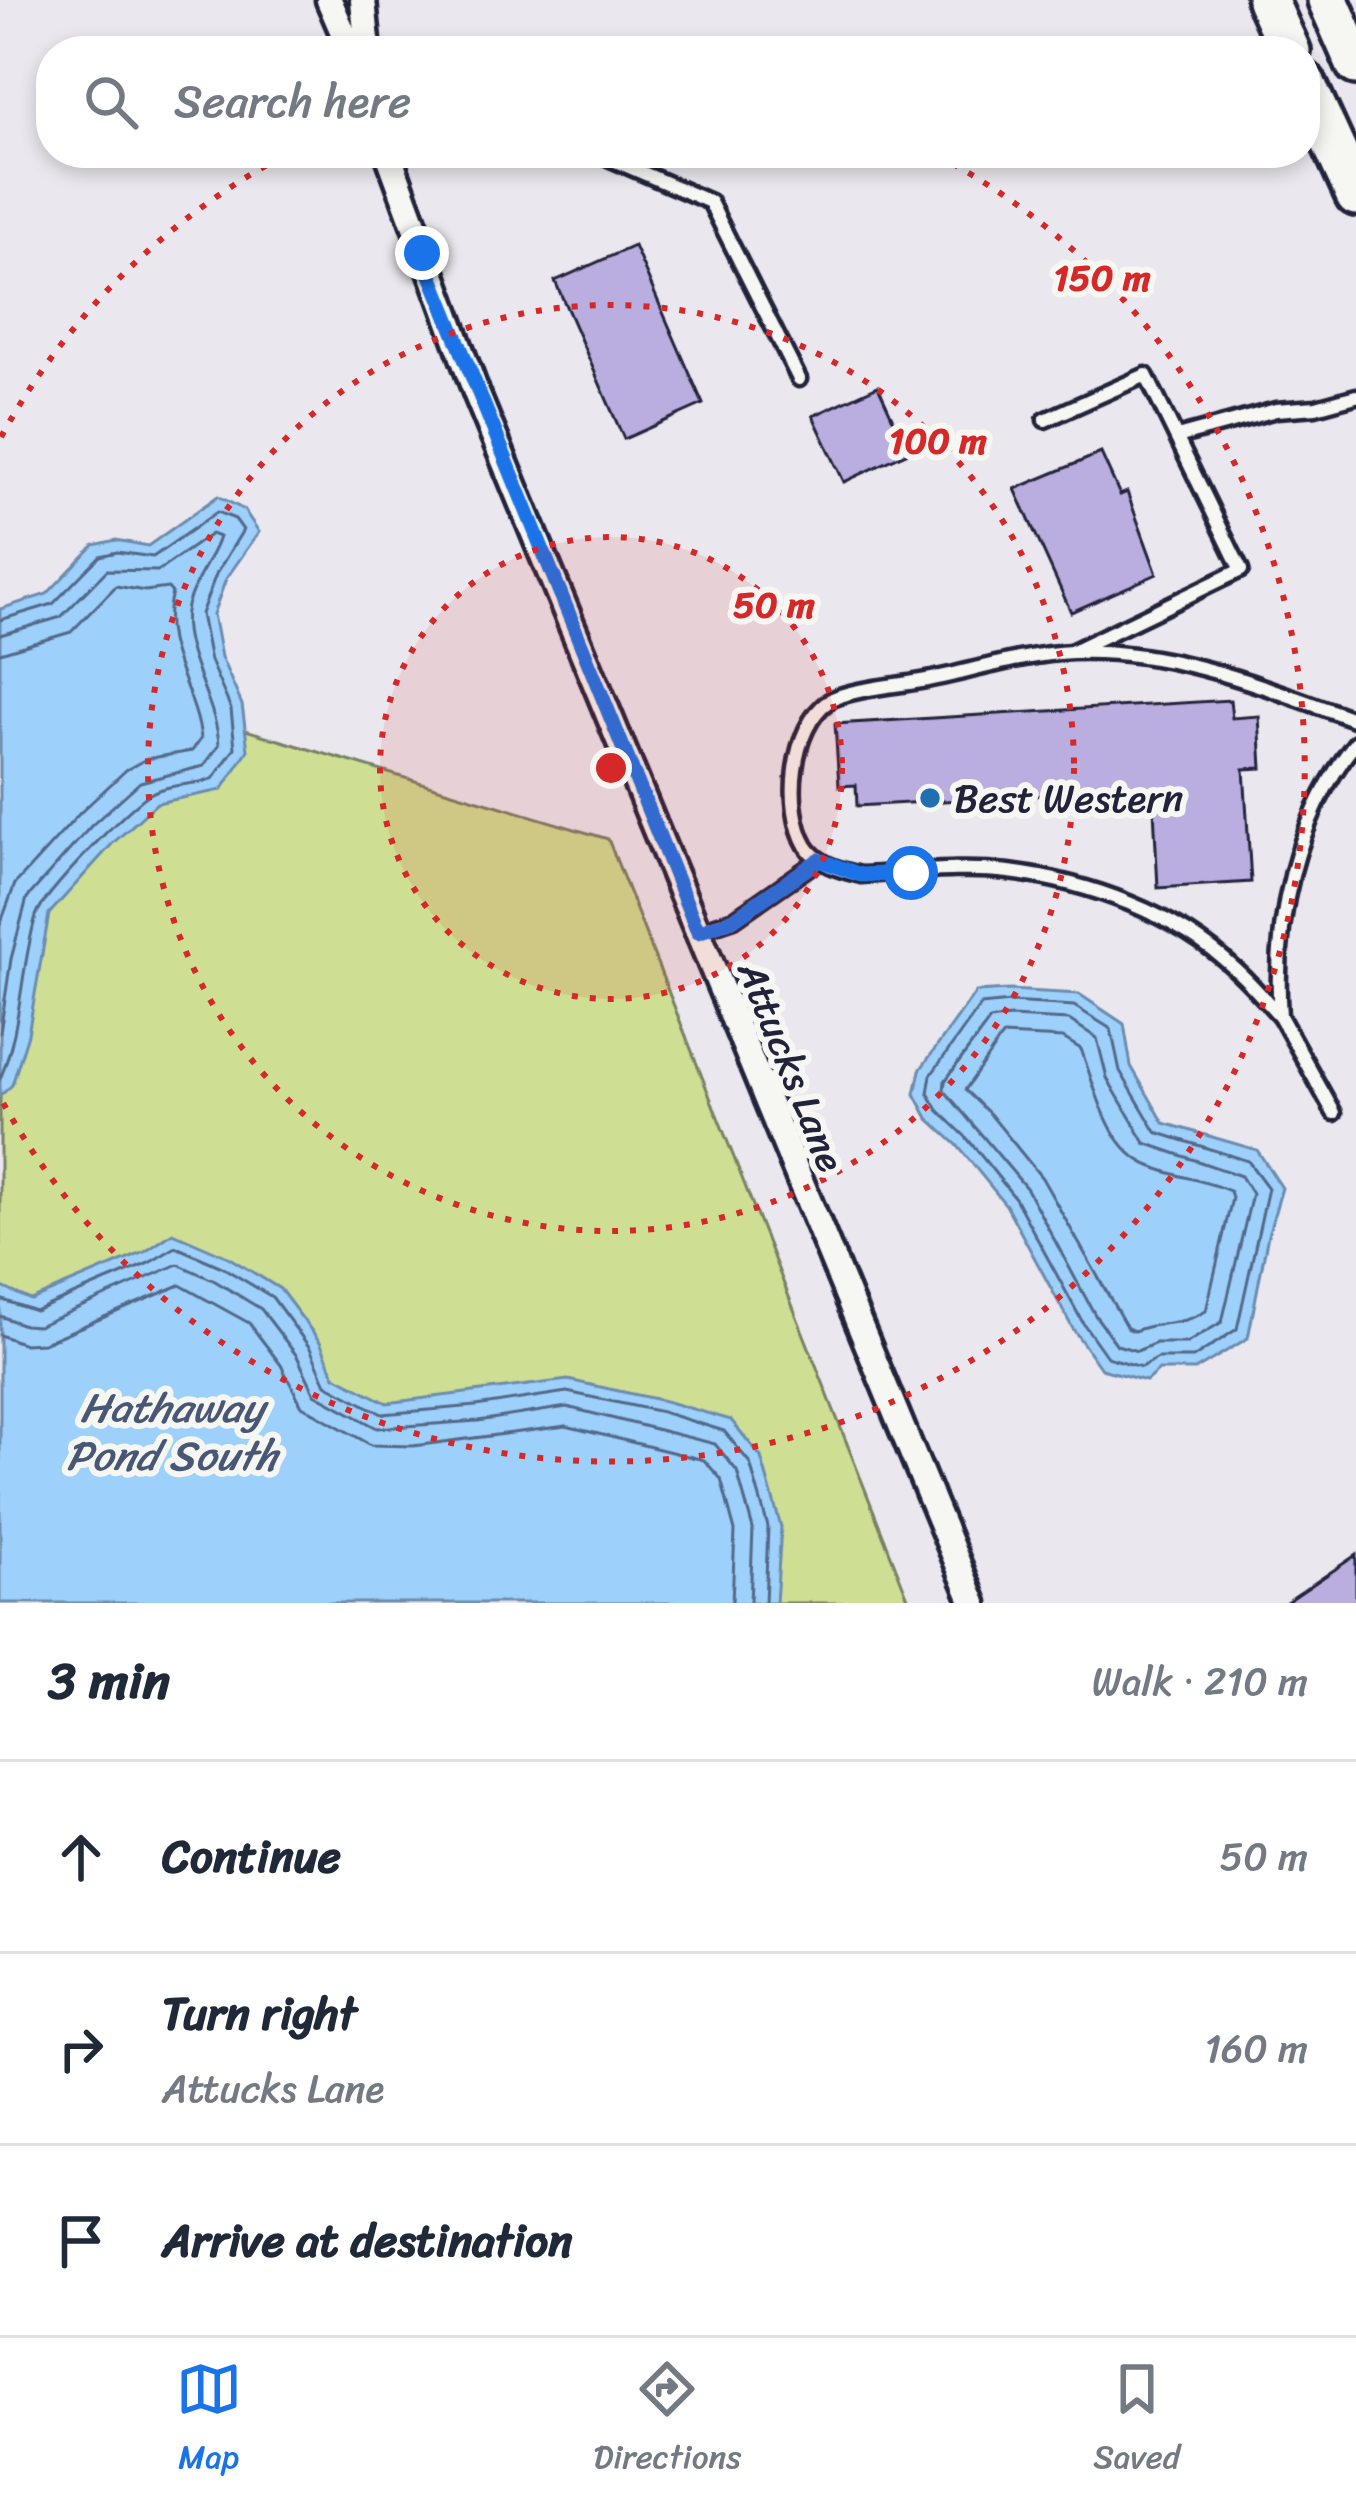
<!DOCTYPE html>
<html lang="en">
<head>
<meta charset="utf-8">
<style>
	:root { --surface:#fff; --page:#f6f6f7; --text:#1f2937; --muted:#747a83; --line:#e0e1e3; --accent:#1a73e8 }
	body { margin:0; font-family:Sriracha,sans-serif; background:var(--page); color:var(--text) }
	.stop { position:absolute; width:36px; height:36px; margin:-27px; border:9px solid #1a73e8; border-radius:50%; background:#fff }
	.stop.end { background:#1a73e8; border-color:#fff; box-shadow:0 3px 12px #0008 }
	.list { margin:0; padding:0; list-style:none }
	h2 { display:flex; justify-content:space-between; align-items:center; height:156px; margin:0; padding:0 48px; font-size:51px }
	h2 small { font-size:39px; font-weight:400; color:var(--muted) }
	.list li { display:grid; grid-template-columns:78px 1fr auto; gap:36px; align-items:center; box-sizing:border-box; height:192px; padding:0 48px; border-top:3px solid var(--line) }
	.list b { display:block; font-size:45px; white-space:nowrap }
	.list p { margin:0; font-size:39px; white-space:nowrap; color:var(--muted) }
	.list em { font-size:39px; font-style:normal; color:var(--muted) }
	.icon { flex:none; width:66px; height:66px; fill:none; stroke:currentColor; stroke-width:2; stroke-linecap:round; stroke-linejoin:round }
	.map { position:relative; flex:none; width:1356px; height:1603px; overflow:hidden }
	.search { position:absolute; background:var(--surface); box-shadow:0 6px 18px #0003; left:36px; right:36px; top:36px; height:132px; display:flex; align-items:center; gap:30px; box-sizing:border-box; padding:0 42px; border-radius:48px; color:var(--muted); font-size:45px }
	.sheet { height:732px; background:var(--surface) }
	nav { display:flex; justify-content:space-around; align-items:center; box-sizing:border-box; height:168px; border-top:3px solid var(--line); background:var(--surface); font-size:33px; color:var(--muted) }
	nav a { display:grid; justify-items:center; gap:6px }
	nav .on { color:var(--accent) }
	.map>svg:first-child { display:block }
	.green { fill:#cede92; stroke:#788066; stroke-width:3 }
	.water { fill:#9dd1fb; stroke:#6c8bae; stroke-width:3 }
	.lines { fill:none; stroke-linecap:round; stroke-linejoin:round }
	.shore { stroke:#536888; stroke-width:3 }
	.building { fill:#b9aedf; stroke:#22223b; stroke-width:3 }
	.lane-casing { stroke:#22223b; stroke-width:21 }
	.street-casing { stroke:#22223b; stroke-width:33 }
	.primary-casing { stroke:#22223b; stroke-width:48 }
	.lane { stroke:#f6f6f2; stroke-width:12 }
	.street { stroke:#f6f6f2; stroke-width:24 }
	.primary { stroke:#f6f6f2; stroke-width:39 }
	.route { stroke:#1a73e8; stroke-width:15 }
	.ring { fill:none; stroke:#d62828; stroke-width:6; stroke-dasharray:6 12 }
	.poi-dot { fill:#1f6fb2; stroke:#f6f6f2; stroke-width:4.5 }
	.labels { text-anchor:middle; stroke-width:12; stroke-linejoin:round; paint-order:stroke }
	.poi-label { font-size:39px; fill:#22223b; stroke:#f6f6f2; text-anchor:start }
	.street-label { font-size:39px; fill:#22223b; stroke:#f6f6f2 }
	.water-label { font-size:42px; font-style:italic; fill:#475775; stroke:#f6f6f2 }
	.centre { fill:#d62828; stroke:#f6f6f2; stroke-width:6 }
	.ring-label { font-size:36px; text-anchor:middle; font-weight:bold; fill:#d62828; stroke:#f6f6f2; stroke-width:12; stroke-linejoin:round; paint-order:stroke }
</style>
</head>
<body>
<div class="map">
<svg width="1356" height="1603" viewBox="0 0 1356 1603">
	<rect width="100%" height="100%" fill="#eae8ee"/>
	<filter id="ink" filterUnits="userSpaceOnUse"><feTurbulence type="fractalNoise" baseFrequency=".00833" numOctaves="2"/><feDisplacementMap in="SourceGraphic" scale="24" xChannelSelector="R" yChannelSelector="G"/><feConvolveMatrix kernelMatrix="1 2 1 2 8 2 1 2 1" color-interpolation-filters="sRGB"/></filter>
	<g filter="url(#ink)">
		<polygon class="green" points="219,722 608,839 910,1603 750,1603 469,1422 0,1314 0,1085 39,926 74,867"/>
		<g class="water">
			<polygon points="218,496 244,510 259,532 226,579 213,614 221,657 242,705 248,750 222,790 157,803 112,844 49,914 28,1034 12,1085 0,1096 0,609 47,594 94,545 116,540 148,546"/>
			<polygon points="1009,990 1079,994 1124,1024 1131,1066 1164,1123 1257,1150 1282,1188 1268,1235 1248,1338 1195,1370 1159,1370 1146,1381 1101,1369 1073,1329 1006,1205 957,1145 928,1118 915,1094 920,1070 976,992"/>
			<polygon points="173,1233 228,1257 280,1289 320,1342 335,1376 387,1403 568,1380 665,1401 731,1420 761,1457 781,1527 776,1603 0,1603 0,1286 31,1300 145,1252"/>
		</g>
		<g class="lines">
			<g class="shore">
				<path d="M 0,620 L 53,604 L 100,556 L 117,552 L 153,557 L 217,512 L 235,519 L 243,530 L 216,574 L 201,614 L 210,661 L 231,709 L 235,748 L 213,779 C 195,785 166,784 150,794 C 130,805 42,896 36,916 C 20,970 22,1027 0,1079"/>
				<path d="M 0,635 L 61,617 L 107,570 L 158,571 L 211,534 L 219,537 C 212,560 193,581 187,606 C 177,648 217,701 219,745 L 204,766 L 140,782 L 92,825 L 27,898 L 11,959 L 0,1033"/>
				<path d="M 0,653 L 71,632 L 116,586 L 145,591 L 168,588 L 172,593 C 157,645 195,689 201,738 L 192,751 L 146,759 L 126,770 L 80,813 L 15,884 L 0,925"/>
				<polygon points="1010,1002 1074,1006 1111,1029 1120,1071 1156,1132 1248,1161 1268,1188 1237,1329 1193,1358 1158,1358 1141,1367 1107,1357 1083,1323 1015,1198 966,1137 938,1110 928,1093 931,1075 981,1005"/>
				<polygon points="1010,1017 1069,1020 1097,1038 1107,1078 1145,1143 1241,1176 1252,1194 1222,1322 1187,1343 1156,1343 1137,1351 1117,1345 1095,1315 1027,1189 944,1090 945,1081 990,1020"/>
				<path d="M 1003,1035 L 1063,1038 L 1081,1049 C 1095,1086 1107,1149 1150,1166 C 1176,1177 1205,1180 1230,1191 L 1232,1198 L 1206,1311 C 1179,1327 1162,1320 1134,1331 L 1127,1328 L 1042,1178 L 990,1114 L 965,1090 Z"/>
				<polyline points="0,1299 35,1311 149,1263 176,1247 222,1267 272,1297 310,1348 326,1384 382,1414 476,1406 567,1392 662,1412 724,1431 750,1463 768,1527 765,1603"/>
				<polyline points="0,1316 24,1325 38,1326 178,1264 215,1281 261,1309 297,1356 315,1394 377,1428 478,1421 567,1407 715,1444 737,1471 753,1529 750,1603"/>
				<polyline points="0,1335 24,1344 43,1343 180,1285 249,1323 281,1365 302,1406 371,1445 413,1446 566,1426 704,1460 721,1479 735,1531 732,1603"/>
			</g>
		</g>
		<g class="building">
			<polygon points="634,246 703,404 624,439 555,281"/>
			<polygon points="878,386 908,452 844,482 813,416"/>
			<polygon points="1101,453 1120,495 1127,492 1157,574 1071,612 1015,489"/>
			<polygon points="1230,700 1232,718 1259,716 1262,768 1244,769 1251,882 1158,888 1153,789 857,806 856,785 839,786 835,724"/>
			<polygon points="1356,1555 1356,1603 1285,1603"/>
		</g>
		<g class="lines">
			<g class="lane-casing">
				<g id="lane">
					<polyline points="597,153 710,202 799,379"/>
					<polyline points="1045,420 1146,375 1241,570 1073,651"/>
					<polyline points="1177,437 1276,410 1316,407 1356,396"/>
					<path d="M 1356,720 C 1265,687 1170,648 1072,652 C 1024,654 974,671 927,680 C 903,685 847,689 829,701 C 791,727 784,808 806,846 C 818,865 841,870 861,875 C 909,873 961,866 1009,872 C 1088,882 1176,913 1235,969 C 1251,983 1265,1000 1280,1016 C 1273,922 1296,817 1356,742"/>
					<polyline points="698,931 734,919 819,860"/>
					<polyline points="1280,1016 1334,1113"/>
				</g>
			</g>
			<g class="street-casing">
				<g id="street">
					<polyline points="329,0 351,51"/>
					<polyline points="363,0 368,51"/>
					<polyline points="388,153 477,395 974,1603"/>
				</g>
			</g>
			<g class="primary-casing">
				<g id="primary">
					<polyline points="1267,0 1290,51"/>
					<polyline points="1328,0 1356,64"/>
					<polyline points="1305,83 1356,195"/>
				</g>
			</g>
			<use href="#lane" class="lane"/>
			<use href="#street" class="street"/>
			<use href="#primary" class="primary"/>
		</g>
	</g>
	<g class="lines" filter="url(#ink)">
		<polyline class="route" points="422,253 698,932 734,919 819,860 861,875 911,873"/>
	</g>
	<circle cx="611" cy="768" r="231" fill="#d62828" fill-opacity=".12"/>
	<g class="ring">
		<circle cx="611" cy="768" r="231"/>
		<circle cx="611" cy="768" r="463"/>
		<path d="M1 437A694 694 0 0 1 285 155M937 155A694 694 0 1 1 1 1099"/>
	</g>
	<circle class="poi-dot" cx="930" cy="798" r="12"/>
	<g class="labels">
		<g class="poi-label">
			<text x="954" y="812">Best Western</text>
		</g>
		<g class="street-label">
			<text transform="translate(792 1066) rotate(68)" y="14">Attucks Lane</text>
		</g>
		<g class="water-label">
			<text x="172" y="1422">Hathaway<tspan x="172" dy="48">Pond South</tspan></text>
		</g>
	</g>
	<circle cx="611" cy="768" r="18" class="centre"/>
	<g class="ring-label">
		<text x="1102" y="290">150 m</text>
		<text x="938" y="453">100 m</text>
		<text x="774" y="617">50 m</text>
	</g>
</svg>
<div class="stop" style="left:911px;top:873px"></div>
<div class="stop end" style="left:422px;top:253px"></div>
<div class="search"><svg class="icon" aria-label="search" viewBox="0 0 24 24"><circle cx="10" cy="10" r="6"/><path d="M15 15l6 6"/></svg>Search here</div>
</div>
<section class="sheet">
<h2>3 min<small>Walk · 210 m</small></h2>
<ul class="list">
<li><svg class="icon" aria-label="ahead" viewBox="0 0 24 24"><path d="M12 20V5M6 11l6-6 6 6"/></svg><div><b>Continue</b></div><em>50 m</em></li>
<li><svg class="icon" aria-label="right" viewBox="0 0 24 24"><path d="M7 20v-9h11M14 6l5 5-5 5"/></svg><div><b>Turn right</b><p>Attucks Lane</p></div><em>160 m</em></li>
<li><svg class="icon" aria-label="arrive" viewBox="0 0 24 24"><path d="M6 21V4h12l-3 4 3 4H6"/></svg><div><b>Arrive at destination</b></div></li>
</ul>
</section>
<nav>
<a class="on"><svg class="icon" aria-label="map" viewBox="0 0 24 24"><path d="M3 6l6-2 6 2 6-2v14l-6 2-6-2-6 2zM9 4v14M15 6v14"/></svg>Map</a>
<a><svg class="icon" aria-label="directions" viewBox="0 0 24 24"><path d="M12 3l9 9-9 9-9-9zM9 14v-3h6M13 9l2 2-2 2"/></svg>Directions</a>
<a><svg class="icon" aria-label="saved" viewBox="0 0 24 24"><path d="M7 4h10v16l-5-4-5 4z"/></svg>Saved</a>
</nav>
</body>
</html>
